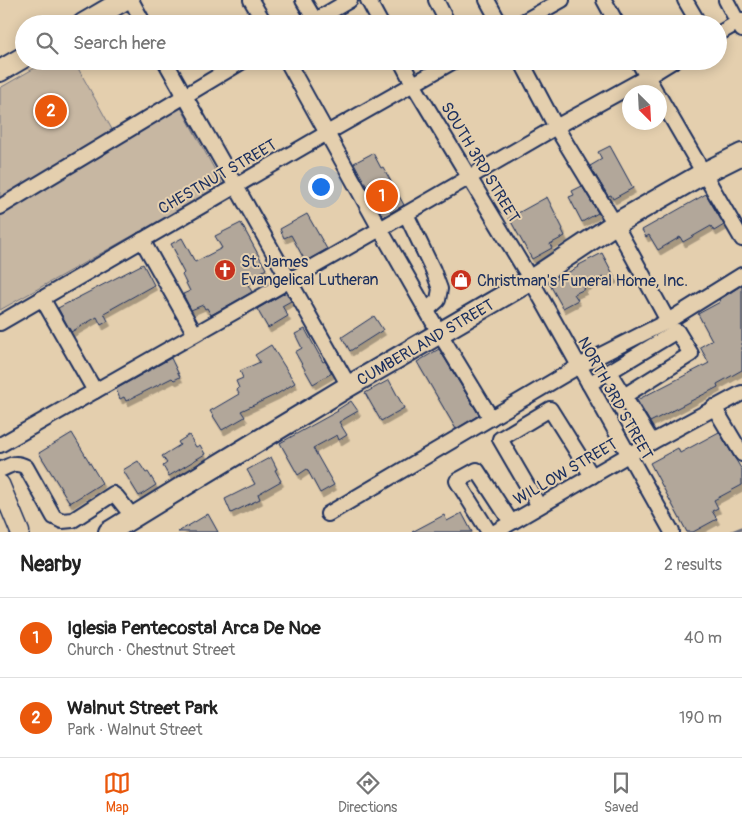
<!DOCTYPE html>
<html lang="en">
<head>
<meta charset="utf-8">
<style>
	:root { --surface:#fff; --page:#f2f2f2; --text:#222; --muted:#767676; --line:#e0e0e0; --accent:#ea580c }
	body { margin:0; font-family:Pangolin,sans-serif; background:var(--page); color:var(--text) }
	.compass { position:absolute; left:622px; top:85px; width:45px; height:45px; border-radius:50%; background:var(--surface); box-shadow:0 2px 12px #0003; rotate:156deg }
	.you { position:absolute; left:320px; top:186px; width:18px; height:18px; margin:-12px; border:4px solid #fff; border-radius:50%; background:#1a73e8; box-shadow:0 0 0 8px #1a73e833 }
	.badge { display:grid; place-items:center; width:32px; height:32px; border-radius:50%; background:var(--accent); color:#fff; font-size:16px; font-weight:700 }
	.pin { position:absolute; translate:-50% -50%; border:2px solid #fff; box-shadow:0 1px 5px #0006 }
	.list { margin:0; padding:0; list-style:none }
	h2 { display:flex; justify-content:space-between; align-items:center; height:65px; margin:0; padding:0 20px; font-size:21px }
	h2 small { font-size:16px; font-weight:400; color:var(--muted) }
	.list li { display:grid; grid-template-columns:32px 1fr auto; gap:15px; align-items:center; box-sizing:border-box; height:80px; padding:0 20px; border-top:1px solid var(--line) }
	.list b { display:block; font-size:19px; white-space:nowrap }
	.list p { margin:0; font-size:16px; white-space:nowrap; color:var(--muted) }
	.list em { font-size:16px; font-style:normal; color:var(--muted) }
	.icon { flex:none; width:28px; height:28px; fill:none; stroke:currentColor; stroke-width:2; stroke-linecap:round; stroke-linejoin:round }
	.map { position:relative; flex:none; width:742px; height:532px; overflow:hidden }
	.search { position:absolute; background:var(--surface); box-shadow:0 2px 12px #0003; left:15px; right:15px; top:15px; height:55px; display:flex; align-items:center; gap:12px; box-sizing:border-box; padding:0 18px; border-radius:28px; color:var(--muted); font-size:19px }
	.sheet { height:225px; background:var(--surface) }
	nav { display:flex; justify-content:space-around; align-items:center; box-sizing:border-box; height:70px; border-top:1px solid var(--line); background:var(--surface); font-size:14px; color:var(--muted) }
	nav a { display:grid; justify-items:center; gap:2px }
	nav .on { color:var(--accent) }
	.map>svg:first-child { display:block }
	.green { fill:#c7b7a2; stroke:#717380 }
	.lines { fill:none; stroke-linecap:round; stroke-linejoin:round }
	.stream { stroke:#6b6e7e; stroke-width:3 }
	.building { fill:#b2a79a; stroke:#1b2f5e; filter:url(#shadow) }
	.minor-casing { stroke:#1b2f5e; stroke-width:18 }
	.major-casing { stroke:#1b2f5e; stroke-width:21 }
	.highway-casing { stroke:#1b2f5e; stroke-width:24 }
	.minor { stroke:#e4cfae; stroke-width:14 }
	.major { stroke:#e4cfae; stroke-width:18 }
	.highway { stroke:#e4cfae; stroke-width:20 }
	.labels { text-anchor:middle; stroke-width:4; stroke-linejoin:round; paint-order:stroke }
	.street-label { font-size:16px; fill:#1b2f5e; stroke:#e4cfae }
	.poi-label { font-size:16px; fill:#1b2f5e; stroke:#e4cfae; text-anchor:start }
</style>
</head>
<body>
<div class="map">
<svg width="742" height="532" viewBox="0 0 742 532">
	<defs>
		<filter id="shadow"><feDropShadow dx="2.5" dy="5" stdDeviation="0" flood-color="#0004"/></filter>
	</defs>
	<rect width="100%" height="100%" fill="#e4cfae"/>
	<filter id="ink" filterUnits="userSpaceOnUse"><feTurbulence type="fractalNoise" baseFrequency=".02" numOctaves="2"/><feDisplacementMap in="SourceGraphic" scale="10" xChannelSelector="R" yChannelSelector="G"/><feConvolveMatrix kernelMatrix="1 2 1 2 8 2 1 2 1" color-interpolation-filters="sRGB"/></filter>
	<g filter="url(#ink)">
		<g class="green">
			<polygon points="47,61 74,61 114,133 0,202 0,88"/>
			<polygon points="180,106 223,185 0,310 0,209"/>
		</g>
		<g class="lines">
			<polyline class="stream" points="732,532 742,528"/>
		</g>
		<g class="building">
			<polygon points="610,146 633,188 613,199 611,195 608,196 590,166 602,159 598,152"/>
			<polygon points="373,153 381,168 383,167 404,205 383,217 354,163"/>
			<polygon points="582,186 598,213 582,222 569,197 574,195 572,191"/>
			<polygon points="706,194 724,225 714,231 711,226 683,242 680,237 658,250 649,235 646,237 642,230"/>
			<polygon points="547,197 563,229 562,230 565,236 550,244 552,248 532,259 509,218"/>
			<polygon points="307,214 327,249 300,264 297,260 303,257 291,235 284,238 280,229"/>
			<polygon points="241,223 266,269 257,275 246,281 252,292 211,315 207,308 205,309 203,305 191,310 183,294 190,291 182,275 184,273 175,256 177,255 171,244 182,238 195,262 222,248 215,236"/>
			<polygon points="602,253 615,278 606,283 603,277 583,287 585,289 574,294 578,300 563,308 549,283 578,267 577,266"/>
			<polygon points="143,264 154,285 104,313 108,321 101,325 97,317 71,332 58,308"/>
			<polygon points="742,285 742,370 717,384 718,387 650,422 637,400 709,363 700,347 712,340 698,314 720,302 719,300"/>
			<polygon points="286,292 291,301 282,306 288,316 268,328 257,309"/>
			<polygon points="374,316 383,330 350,351 342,337"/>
			<polygon points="305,329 323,362 325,361 332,373 313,384 295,352 302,348 295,334"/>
			<polygon points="271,345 295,383 277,394 241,411 245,417 222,430 210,411 239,394 237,390 239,388 236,381 243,378 240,371 260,362 255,355"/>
			<polygon points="439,349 479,415 456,429 417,362"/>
			<polygon points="171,358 180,377 174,380 172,378 126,401 124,397 120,399 116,389"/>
			<polygon points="389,380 404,408 381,421 365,393"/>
			<polygon points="351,401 358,411 339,422 347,435 339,440 337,435 313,448 334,485 320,493 307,469 298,475 280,443 338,411 337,410"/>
			<polygon points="719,432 742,470 742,485 714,500 718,508 712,511 717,519 693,532 687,532 650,463 678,448 680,453"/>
			<polygon points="72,433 102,483 70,503 39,453"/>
			<polygon points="189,435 196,447 200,445 205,454 169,476 163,466 167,463 162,456 180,445 178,442"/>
			<polygon points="271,457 277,469 275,470 281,481 258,494 260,499 231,513 225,499 255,484 247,470"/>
			<polygon points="138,461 146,473 148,472 156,485 139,496 123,470"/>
			<polygon points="462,513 472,532 412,532 444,515 447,521"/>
			<polygon points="208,514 218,532 178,532"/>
		</g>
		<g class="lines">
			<g class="minor-casing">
				<g id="minor">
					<polyline points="131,0 144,24"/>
					<polyline points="251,0 265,24"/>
					<polyline points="303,0 315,20"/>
					<polyline points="368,0 381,24"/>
					<polyline points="436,0 448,24"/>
					<polyline points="487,0 500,24"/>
					<polyline points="604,0 617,24"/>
					<polyline points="685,0 699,24"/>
					<polyline points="726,0 742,30"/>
					<polyline points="309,24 350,0"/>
					<polyline points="519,24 562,0"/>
					<polyline points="718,34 742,20"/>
					<polyline points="165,61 349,386"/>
					<polyline points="287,61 380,229 440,334 491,418"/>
					<polyline points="401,61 413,84 531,280 672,532"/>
					<polyline points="521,61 556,127 615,224 668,321"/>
					<polyline points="638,61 656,92"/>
					<polyline points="660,98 742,239"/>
					<polyline points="0,207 243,61"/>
					<polyline points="406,214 433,270 440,289 438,300 427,310"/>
					<polyline points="142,240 195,334"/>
					<polyline points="42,298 95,391"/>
					<polyline points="0,323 327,133 454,61"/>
					<polyline points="609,372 652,442"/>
					<polyline points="589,384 677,331 691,354 624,396"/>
					<polyline points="714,407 742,454"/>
					<polyline points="0,445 380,229 556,127 647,77 673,61"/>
					<path d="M 0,470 C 11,465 15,461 26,467 L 54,517 L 62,521 L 73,520 L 113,494 L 117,497 L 133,517"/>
					<polyline points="539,506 500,439 550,409 592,476"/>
					<polyline points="328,514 579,366 668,321 742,275"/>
					<polyline points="489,532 457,481 477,470 511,522"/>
					<polyline points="495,532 628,455 742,393"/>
				</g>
			</g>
			<g class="major-casing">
				<polyline id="major" points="0,484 20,532"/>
			</g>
			<g class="highway-casing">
				<g id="highway">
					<polyline points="83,24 124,0"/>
					<polyline points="0,71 24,57"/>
					<path id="s1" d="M 109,532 L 192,481 L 349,386 L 531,280 L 615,224 L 704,173 L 742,154"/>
				</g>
			</g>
			<use href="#minor" class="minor"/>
			<use href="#major" class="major"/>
			<use href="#highway" class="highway"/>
		</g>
	</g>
	<defs>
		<g id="church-disc" transform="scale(1.125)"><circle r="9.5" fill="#c8321e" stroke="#e4cfae"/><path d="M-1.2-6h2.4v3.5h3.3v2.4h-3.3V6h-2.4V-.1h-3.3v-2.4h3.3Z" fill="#fff"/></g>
		<g id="shop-disc" transform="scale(1.125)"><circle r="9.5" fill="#c8321e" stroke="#e4cfae"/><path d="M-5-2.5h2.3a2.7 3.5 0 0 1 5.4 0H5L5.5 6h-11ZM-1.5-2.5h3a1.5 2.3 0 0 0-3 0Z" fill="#fff"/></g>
	</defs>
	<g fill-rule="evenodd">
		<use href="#church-disc" x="225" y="270"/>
		<use href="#shop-disc" x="461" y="280"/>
	</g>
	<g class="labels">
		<g class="street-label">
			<text transform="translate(481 162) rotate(59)" y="6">SOUTH 3RD STREET</text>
			<text transform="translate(217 176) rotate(-30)" y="6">CHESTNUT STREET</text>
			<text dy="6" stroke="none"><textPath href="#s1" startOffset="369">CUMBERLAND STREET</textPath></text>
			<text transform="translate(616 398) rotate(61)" y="6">NORTH 3RD STREET</text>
			<text transform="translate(565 471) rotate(-30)" y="6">WILLOW STREET</text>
		</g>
		<g class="poi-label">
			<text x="241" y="267">St. James<tspan x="241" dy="18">Evangelical Lutheran</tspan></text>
			<text x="477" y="286">Christman's Funeral Home, Inc.</text>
		</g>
	</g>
</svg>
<svg class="compass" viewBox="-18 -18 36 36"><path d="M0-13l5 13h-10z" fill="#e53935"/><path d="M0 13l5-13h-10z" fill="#767676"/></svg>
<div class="you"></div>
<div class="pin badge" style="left:382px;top:196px">1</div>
<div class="pin badge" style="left:51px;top:111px">2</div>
<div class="search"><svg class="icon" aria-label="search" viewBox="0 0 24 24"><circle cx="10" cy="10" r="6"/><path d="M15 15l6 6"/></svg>Search here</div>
</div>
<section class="sheet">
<h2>Nearby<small>2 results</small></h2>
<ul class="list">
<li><span class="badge">1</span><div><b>Iglesia Pentecostal Arca De Noe</b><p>Church · Chestnut Street</p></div><em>40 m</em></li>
<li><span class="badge">2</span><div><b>Walnut Street Park</b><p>Park · Walnut Street</p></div><em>190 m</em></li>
</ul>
</section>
<nav>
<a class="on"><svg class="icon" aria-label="map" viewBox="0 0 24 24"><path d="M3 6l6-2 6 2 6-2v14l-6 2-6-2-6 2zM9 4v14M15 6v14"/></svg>Map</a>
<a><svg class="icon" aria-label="directions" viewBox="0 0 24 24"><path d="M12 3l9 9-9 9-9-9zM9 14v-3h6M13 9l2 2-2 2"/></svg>Directions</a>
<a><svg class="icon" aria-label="saved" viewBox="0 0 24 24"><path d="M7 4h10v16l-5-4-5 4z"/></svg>Saved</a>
</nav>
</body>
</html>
